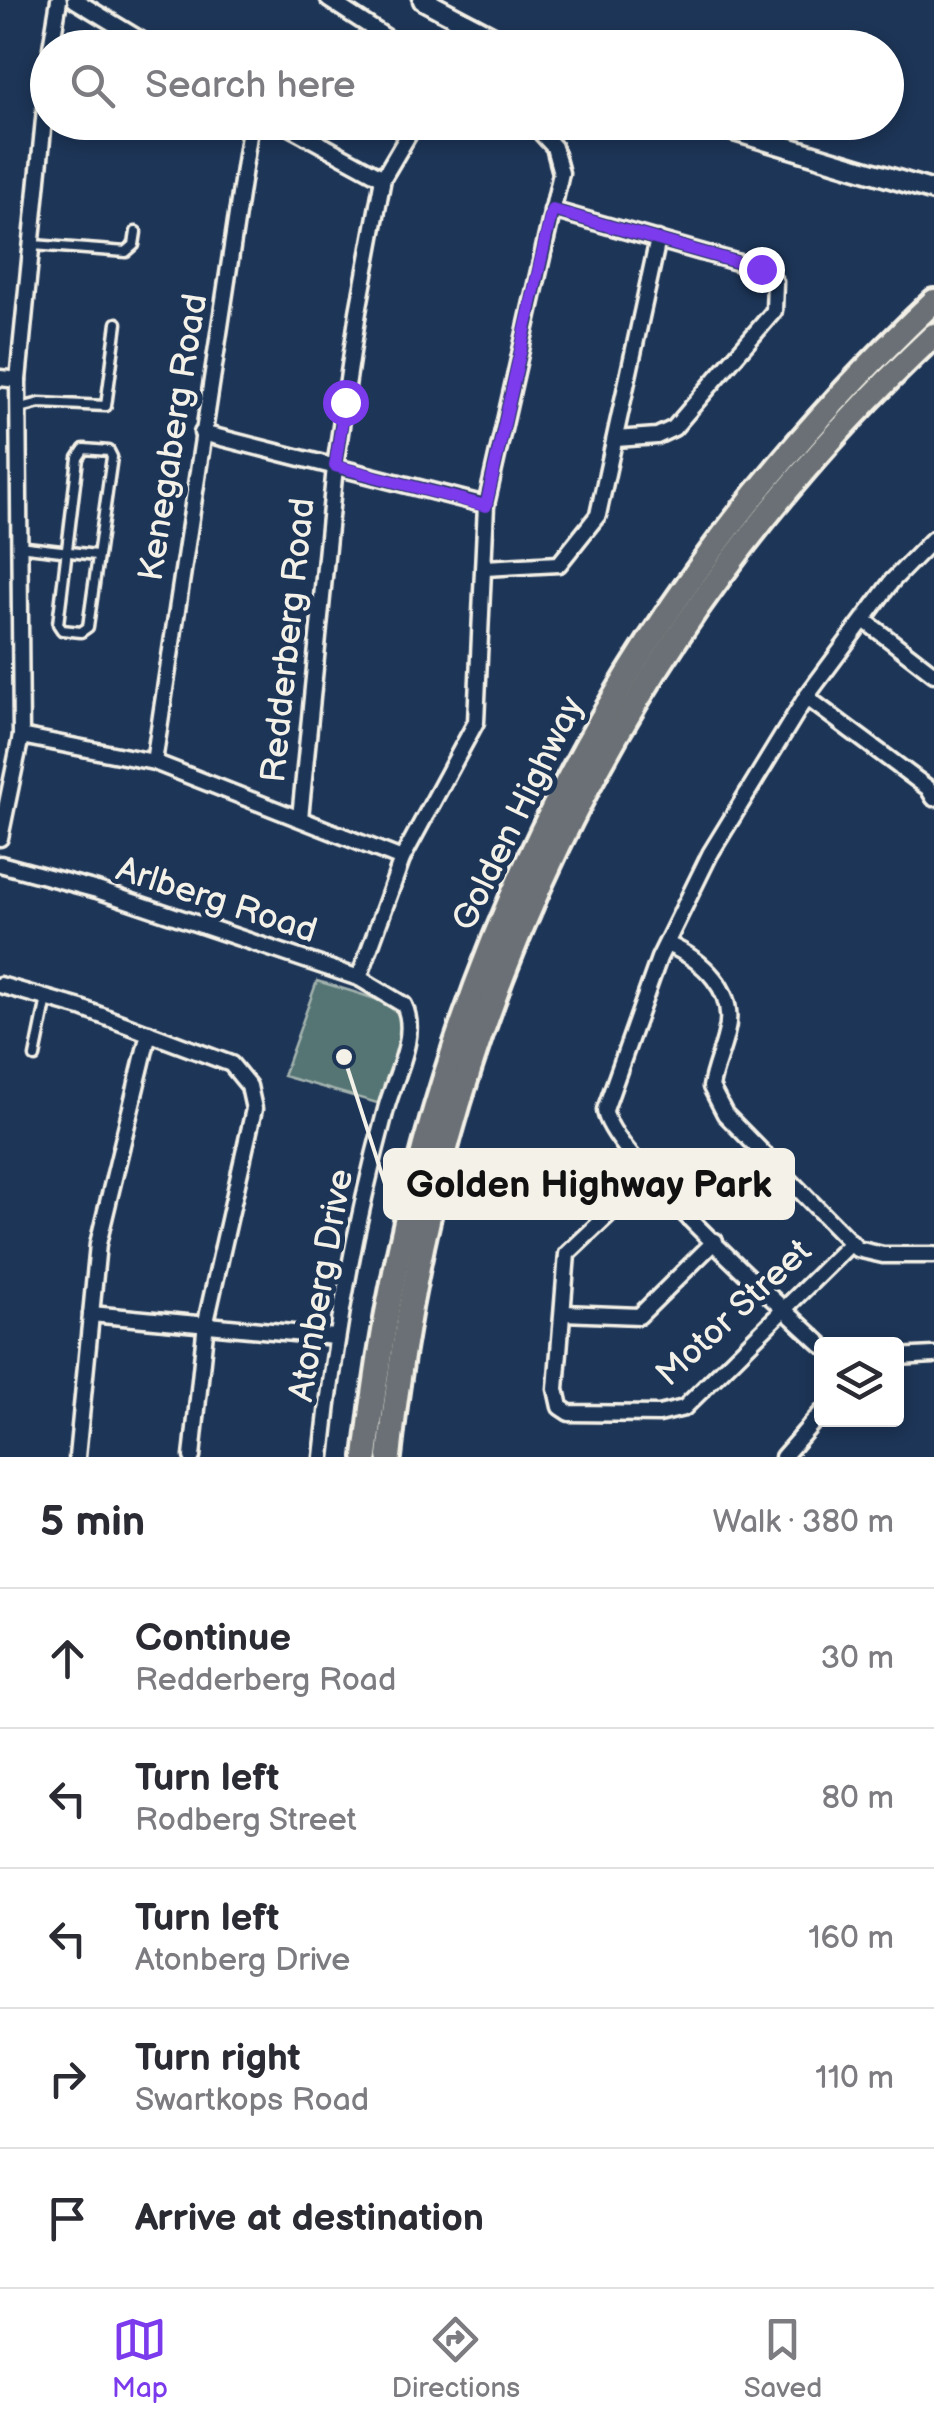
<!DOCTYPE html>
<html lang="en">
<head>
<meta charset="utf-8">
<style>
	:root { --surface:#fff; --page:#f7f7f7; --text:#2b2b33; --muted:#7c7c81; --line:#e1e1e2; --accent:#7c3aed }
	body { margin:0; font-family:"Balsamiq Sans",sans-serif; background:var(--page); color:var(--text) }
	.controls { position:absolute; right:30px; bottom:30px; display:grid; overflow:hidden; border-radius:10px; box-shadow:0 5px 15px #0003 }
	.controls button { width:90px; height:90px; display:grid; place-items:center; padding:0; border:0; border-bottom:2px solid var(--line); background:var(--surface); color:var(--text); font:50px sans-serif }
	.stop { position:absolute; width:30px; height:30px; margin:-22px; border:8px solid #7c3aed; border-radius:50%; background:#fff }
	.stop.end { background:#7c3aed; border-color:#fff; box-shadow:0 2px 10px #0008 }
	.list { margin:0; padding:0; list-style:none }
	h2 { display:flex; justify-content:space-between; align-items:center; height:130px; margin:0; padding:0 40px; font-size:42px }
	h2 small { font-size:32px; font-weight:400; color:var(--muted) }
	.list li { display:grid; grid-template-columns:65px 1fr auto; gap:30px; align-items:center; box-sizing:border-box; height:140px; padding:0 40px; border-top:2px solid var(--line) }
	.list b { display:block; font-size:38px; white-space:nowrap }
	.list p { margin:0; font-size:32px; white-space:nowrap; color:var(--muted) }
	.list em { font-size:32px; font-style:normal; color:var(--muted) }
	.icon { flex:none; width:55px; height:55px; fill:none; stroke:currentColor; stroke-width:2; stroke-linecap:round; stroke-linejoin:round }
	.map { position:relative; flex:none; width:934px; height:1457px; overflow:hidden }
	.search { position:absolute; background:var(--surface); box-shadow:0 5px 15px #0003; left:30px; right:30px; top:30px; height:110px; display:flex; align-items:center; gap:25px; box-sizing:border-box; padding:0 35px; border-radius:55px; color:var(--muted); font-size:38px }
	.sheet { height:830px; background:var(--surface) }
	nav { display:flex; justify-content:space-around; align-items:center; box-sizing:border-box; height:140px; border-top:2px solid var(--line); background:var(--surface); font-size:28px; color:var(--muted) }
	nav a { display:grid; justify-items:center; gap:5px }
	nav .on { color:var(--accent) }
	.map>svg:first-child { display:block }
	.green { fill:#557575; stroke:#a4b3ae; stroke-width:2.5 }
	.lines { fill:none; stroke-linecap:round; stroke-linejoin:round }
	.service-casing { stroke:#f4f1e8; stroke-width:15 }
	.minor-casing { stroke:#f4f1e8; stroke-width:21 }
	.tertiary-casing { stroke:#f4f1e8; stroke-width:25 }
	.primary-casing { stroke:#f4f1e8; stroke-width:30 }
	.service { stroke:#1d3557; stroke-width:8 }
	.minor { stroke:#1d3557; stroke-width:14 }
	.tertiary { stroke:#1d3557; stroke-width:18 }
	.primary { stroke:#6a7074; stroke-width:22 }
	.route { stroke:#7c3aed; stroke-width:12 }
	.labels { text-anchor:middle; stroke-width:10; stroke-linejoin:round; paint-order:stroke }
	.street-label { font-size:35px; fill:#f4f1e8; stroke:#1d3557 }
	.leader { fill:none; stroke:#f4f1e8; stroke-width:4 }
	.callout-dot { fill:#f4f1e8; stroke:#1d3557; stroke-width:4 }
	.callout { fill:#f4f1e8; stroke:#f4f1e8; stroke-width:4 }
	.callout-label { font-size:38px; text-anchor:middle; font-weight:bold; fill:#111 }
</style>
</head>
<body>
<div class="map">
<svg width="934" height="1457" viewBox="0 0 934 1457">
	<rect width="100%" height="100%" fill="#1d3557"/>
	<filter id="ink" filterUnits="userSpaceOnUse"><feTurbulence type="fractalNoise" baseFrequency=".01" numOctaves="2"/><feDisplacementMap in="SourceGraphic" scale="20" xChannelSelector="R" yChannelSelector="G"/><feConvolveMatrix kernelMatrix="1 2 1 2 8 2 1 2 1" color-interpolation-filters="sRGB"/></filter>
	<g filter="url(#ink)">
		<path class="green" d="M 317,981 C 418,1011 413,1003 384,1105 L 283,1076 Z"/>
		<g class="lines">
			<g class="service-casing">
				<g id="service">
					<polyline points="33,245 126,252 134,245 136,232"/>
					<polyline points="17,409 40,403 106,406 117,323"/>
					<polygon points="84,449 109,451 112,457 88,627 81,632 62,630 58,624 78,458"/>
					<polyline points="18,546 96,555"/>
					<polyline points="35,1057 47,998"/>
				</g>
			</g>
			<g class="minor-casing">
				<g id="minor">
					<polyline points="75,0 154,48"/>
					<polyline points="329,0 403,48"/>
					<polyline points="51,48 59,0"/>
					<polyline points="280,122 383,178"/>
					<polyline points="552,210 761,269 775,282 774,311 674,428 657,436 616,439"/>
					<polyline points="0,378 18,380"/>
					<polyline points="202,433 486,505"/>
					<polyline points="485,568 559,564 598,515 658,239"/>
					<polyline points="864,620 934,674"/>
					<polyline points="806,697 928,788 934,798"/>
					<polyline points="21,736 154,762 402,859"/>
					<polyline points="154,762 251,122"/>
					<polyline points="300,818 335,467 358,312 383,178 416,122"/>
					<polyline points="0,838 21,736 18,380 48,79"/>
					<path d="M 0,864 L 97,890 L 359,978 L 404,1005 C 419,1036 394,1078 386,1109 C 355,1224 334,1339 322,1457"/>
					<path d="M 667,944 C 701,959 738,990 726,1034 C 722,1052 714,1068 711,1087 L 725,1114 L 857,1249 L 883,1255 L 934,1255"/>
					<polyline points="359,978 402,859 476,722 486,505 561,173 554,147 531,122"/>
					<polyline points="0,985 81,1008 231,1064 249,1086 254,1109 206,1322 192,1457"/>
					<polyline points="649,1176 567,1254 556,1389 560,1407 569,1413 659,1414 684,1408 851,1243"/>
					<polyline points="563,1313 639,1316 715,1241"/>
					<polyline points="91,1314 335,1337"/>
					<path d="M 822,1345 C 783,1308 607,1151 605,1110 L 659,958 L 710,854 L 806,697 L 892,581 L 933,539"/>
					<polyline points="896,1357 934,1355"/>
					<polyline points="77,1457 98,1244 149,1033"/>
					<polyline points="783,1457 822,1412"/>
				</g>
			</g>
			<g class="tertiary-casing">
				<g id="tertiary">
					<polyline points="423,0 514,48"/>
					<polyline points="704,122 934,191"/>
				</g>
			</g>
			<g class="primary-casing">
				<g id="primary">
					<path d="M 366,1457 C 417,1003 600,616 934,301"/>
					<path d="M 389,1457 C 434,1022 614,636 934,335"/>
				</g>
			</g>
			<use href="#service" class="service"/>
			<use href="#minor" class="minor"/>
			<use href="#tertiary" class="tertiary"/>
			<use href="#primary" class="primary"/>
		</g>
	</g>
	<g class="lines" filter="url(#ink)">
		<polyline class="route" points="345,402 335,466 486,506 552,210 761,269"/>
	</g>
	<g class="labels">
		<g class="street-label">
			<text transform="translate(172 437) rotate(-81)" y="12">Kenegaberg Road</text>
			<text transform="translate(287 640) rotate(-84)" y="12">Redderberg Road</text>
			<text transform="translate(517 813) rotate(-64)" y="12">Golden Highway</text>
			<text transform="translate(217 899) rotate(18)" y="12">Arlberg Road</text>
			<text transform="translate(320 1285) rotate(-80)" y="12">Atonberg Drive</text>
			<text transform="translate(733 1312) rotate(-43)" y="12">Motor Street</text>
		</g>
	</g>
	<path class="leader" d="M344 1057L385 1184"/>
	<circle class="callout-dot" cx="344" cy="1057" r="10"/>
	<rect class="callout" x="385" y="1150" width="408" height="68" rx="10"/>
	<g class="callout-label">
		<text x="589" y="1197">Golden Highway Park</text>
	</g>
</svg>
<div class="controls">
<button><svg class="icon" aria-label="layers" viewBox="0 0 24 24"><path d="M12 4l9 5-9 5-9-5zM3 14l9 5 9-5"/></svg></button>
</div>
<div class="stop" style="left:345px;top:402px"></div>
<div class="stop end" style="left:761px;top:269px"></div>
<div class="search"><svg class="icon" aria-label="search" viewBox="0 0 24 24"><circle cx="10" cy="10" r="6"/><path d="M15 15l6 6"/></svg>Search here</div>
</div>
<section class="sheet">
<h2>5 min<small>Walk · 380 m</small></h2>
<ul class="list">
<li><svg class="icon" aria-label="ahead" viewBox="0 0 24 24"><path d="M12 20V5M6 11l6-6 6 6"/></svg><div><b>Continue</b><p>Redderberg Road</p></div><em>30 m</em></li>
<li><svg class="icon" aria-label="left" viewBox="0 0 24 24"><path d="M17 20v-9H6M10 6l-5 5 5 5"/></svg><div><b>Turn left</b><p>Rodberg Street</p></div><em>80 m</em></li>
<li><svg class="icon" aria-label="left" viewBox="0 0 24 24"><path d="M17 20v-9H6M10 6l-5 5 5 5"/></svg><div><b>Turn left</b><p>Atonberg Drive</p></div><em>160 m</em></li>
<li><svg class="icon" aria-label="right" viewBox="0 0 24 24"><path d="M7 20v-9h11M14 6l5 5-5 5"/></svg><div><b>Turn right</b><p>Swartkops Road</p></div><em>110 m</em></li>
<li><svg class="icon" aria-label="arrive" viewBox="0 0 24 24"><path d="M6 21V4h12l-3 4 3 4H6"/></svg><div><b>Arrive at destination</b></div></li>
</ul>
</section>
<nav>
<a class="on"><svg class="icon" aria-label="map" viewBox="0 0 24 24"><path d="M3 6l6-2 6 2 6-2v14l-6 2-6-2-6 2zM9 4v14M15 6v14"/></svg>Map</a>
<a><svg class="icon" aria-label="directions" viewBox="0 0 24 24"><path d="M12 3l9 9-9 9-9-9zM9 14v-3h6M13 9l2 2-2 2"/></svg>Directions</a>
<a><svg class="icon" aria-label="saved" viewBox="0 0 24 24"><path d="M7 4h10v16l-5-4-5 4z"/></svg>Saved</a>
</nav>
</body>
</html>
